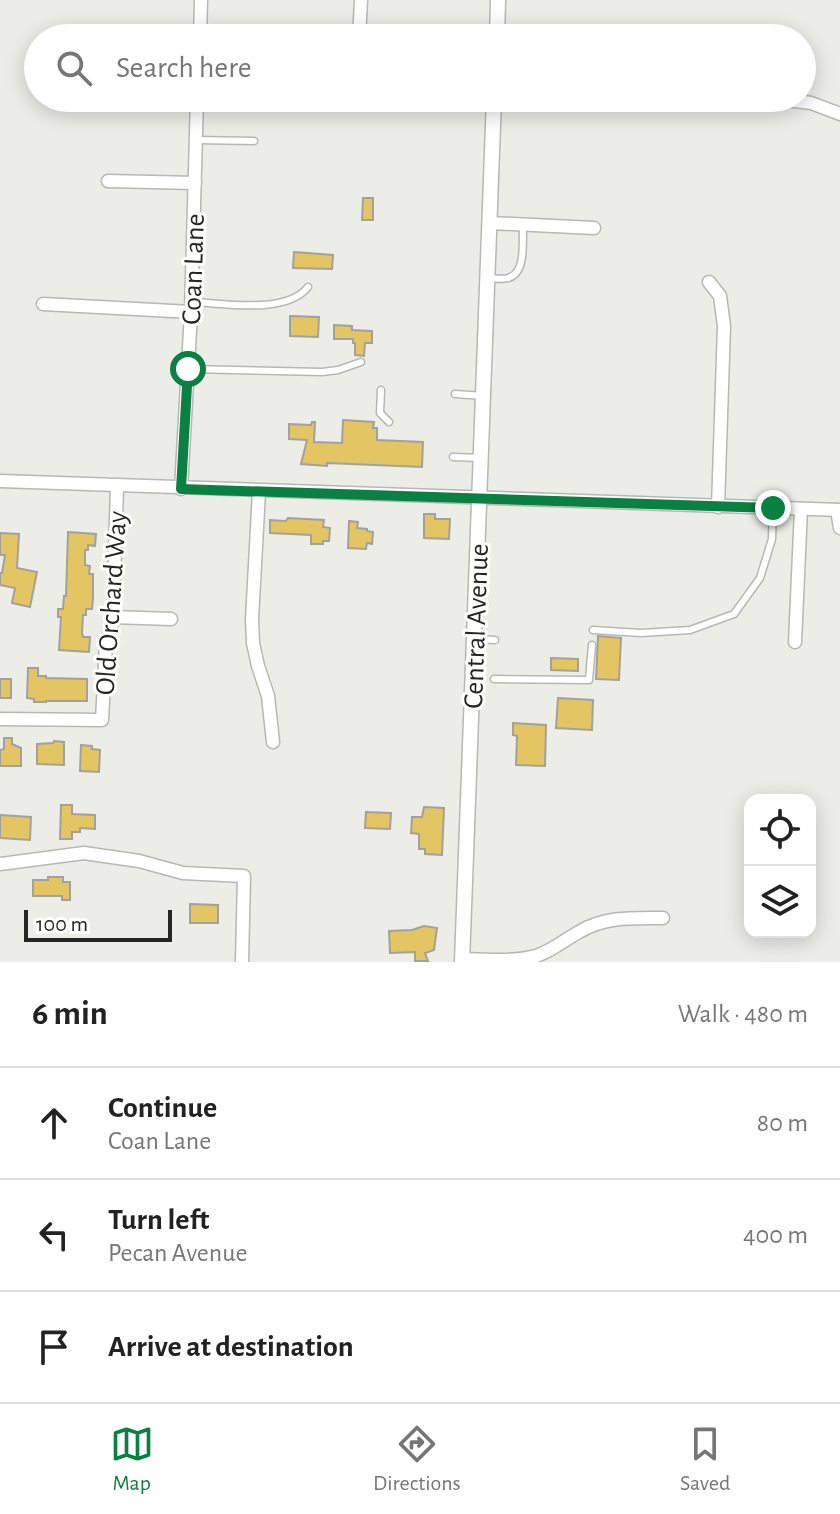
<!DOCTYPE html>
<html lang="en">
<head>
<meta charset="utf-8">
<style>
	:root { --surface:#fff; --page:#f6f6f6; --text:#222; --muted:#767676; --line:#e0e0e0; --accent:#0b8043 }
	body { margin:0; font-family:"Alegreya Sans",sans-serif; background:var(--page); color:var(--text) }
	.controls { position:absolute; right:24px; bottom:24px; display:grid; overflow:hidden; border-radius:16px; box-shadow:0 4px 20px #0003 }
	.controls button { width:72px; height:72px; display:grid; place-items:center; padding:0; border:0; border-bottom:2px solid var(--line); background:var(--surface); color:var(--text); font:40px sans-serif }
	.scale { position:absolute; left:24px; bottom:20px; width:148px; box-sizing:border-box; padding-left:8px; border:4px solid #252523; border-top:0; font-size:22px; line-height:28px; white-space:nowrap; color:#252523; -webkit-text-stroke:6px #fffffe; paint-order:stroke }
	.stop { position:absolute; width:24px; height:24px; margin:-18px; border:6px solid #0b8043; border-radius:50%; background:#fff }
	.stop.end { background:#0b8043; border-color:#fff; box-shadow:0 2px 8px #0008 }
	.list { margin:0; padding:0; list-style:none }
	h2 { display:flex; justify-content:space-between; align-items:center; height:104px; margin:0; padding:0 32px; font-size:34px }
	h2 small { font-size:26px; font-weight:400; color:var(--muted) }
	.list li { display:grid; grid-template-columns:52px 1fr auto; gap:24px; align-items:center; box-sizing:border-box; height:112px; padding:0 32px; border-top:2px solid var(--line) }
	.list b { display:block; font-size:30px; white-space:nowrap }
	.list p { margin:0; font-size:26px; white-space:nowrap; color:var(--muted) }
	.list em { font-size:26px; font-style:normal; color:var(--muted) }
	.icon { flex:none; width:44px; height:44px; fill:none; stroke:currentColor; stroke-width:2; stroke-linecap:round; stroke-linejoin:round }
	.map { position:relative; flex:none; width:840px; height:962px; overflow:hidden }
	.search { position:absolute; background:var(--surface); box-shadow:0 4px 20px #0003; left:24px; right:24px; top:24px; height:88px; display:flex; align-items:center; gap:20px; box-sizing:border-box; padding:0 28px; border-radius:44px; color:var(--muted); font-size:30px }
	.sheet { height:440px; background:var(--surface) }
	nav { display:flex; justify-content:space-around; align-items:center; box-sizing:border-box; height:112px; border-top:2px solid var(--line); background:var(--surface); font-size:22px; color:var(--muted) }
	nav a { display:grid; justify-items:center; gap:4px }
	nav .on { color:var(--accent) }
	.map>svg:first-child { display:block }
	.building { fill:#e4c564; stroke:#a3a19b; stroke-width:2 }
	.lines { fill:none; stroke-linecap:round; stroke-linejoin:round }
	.service-casing { stroke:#b7b8b2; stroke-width:9 }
	.minor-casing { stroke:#b7b8b2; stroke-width:15 }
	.tertiary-casing { stroke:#b7b8b2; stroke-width:17 }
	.service { stroke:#fff; stroke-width:6 }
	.minor { stroke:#fff; stroke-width:12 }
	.tertiary { stroke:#fff; stroke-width:14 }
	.route { stroke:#0b8043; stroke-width:10 }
	.labels { text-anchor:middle; stroke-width:6; stroke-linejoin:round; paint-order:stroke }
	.street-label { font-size:28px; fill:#252523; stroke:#fffffe }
</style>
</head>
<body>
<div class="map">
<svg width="840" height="962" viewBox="0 0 840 962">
	<rect width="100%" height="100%" fill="#ecede7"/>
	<g class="building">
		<polygon points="363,198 373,198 373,220 362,220"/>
		<polygon points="294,252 333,255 332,269 293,268"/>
		<polygon points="290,316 319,317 318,337 290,336"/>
		<polygon points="334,325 352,326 352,330 372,331 372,343 365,343 364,356 355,355 355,343 353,343 353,339 334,339"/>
		<polygon points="343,420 374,422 373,428 377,428 377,440 423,442 422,467 327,463 327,466 301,464 307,440 289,439 289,424 311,425 312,422 315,422 314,442 342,443"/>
		<polygon points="424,514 435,514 435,519 450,519 449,539 424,538"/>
		<polygon points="288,518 324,520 323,527 330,528 329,541 323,541 323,544 311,544 311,535 270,533 270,520 286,521"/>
		<polygon points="349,521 358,522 357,528 367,529 367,531 373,532 372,544 367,543 366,549 348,548"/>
		<polygon points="68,532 96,534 95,546 88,545 88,550 85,550 85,565 90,566 89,574 93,574 93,598 92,609 86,609 86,615 83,615 82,633 83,637 90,637 89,652 59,650 61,617 58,617 58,609 63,609 64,596 66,596"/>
		<polygon points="0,533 19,534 17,568 37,572 30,607 12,603 15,588 0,585 0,573 2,573 5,555 0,555"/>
		<polygon points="598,636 621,638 619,680 596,679"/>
		<polygon points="551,658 578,659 578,671 551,670"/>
		<polygon points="28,668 38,668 38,676 46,676 46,678 87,679 87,701 46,701 46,702 34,702 34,699 27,698"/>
		<rect x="0" y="679" width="11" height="19"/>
		<polygon points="558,698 593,700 592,730 556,728"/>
		<polygon points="513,723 546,725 545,766 516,765 517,736 513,735"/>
		<polygon points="4,738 12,738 12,744 21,748 21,766 0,766 0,750 4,749"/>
		<polygon points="54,741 64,742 64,765 37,764 37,744 53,743"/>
		<polygon points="81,745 92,746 92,749 100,750 99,772 80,771"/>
		<polygon points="61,805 72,805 72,814 95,815 95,829 80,828 80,832 72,832 72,839 60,839"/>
		<polygon points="424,807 444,808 442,855 425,854 425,849 419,849 419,834 411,833 412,817 422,817"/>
		<polygon points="366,812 391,813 390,829 365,828"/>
		<polygon points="0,815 31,817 30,840 0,838"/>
		<polygon points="48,877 63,877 63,882 70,882 70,900 62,900 62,896 33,896 33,880 48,880"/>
		<polygon points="190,904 218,905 218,923 190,923"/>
		<polygon points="424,926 437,928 434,950 425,953 428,961 415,961 415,952 390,953 389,931 412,930"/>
	</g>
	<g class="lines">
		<g class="service-casing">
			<g id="service">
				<polyline points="197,140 254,141"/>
				<path d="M 488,278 C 494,278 502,280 508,278 C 527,273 522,240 523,225"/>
				<path d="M 192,302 C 224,303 286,315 308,287"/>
				<polyline points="188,369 322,372 338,370 361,362"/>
				<polyline points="381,390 380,413 389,422"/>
				<polyline points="455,394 484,396"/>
				<polyline points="453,457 481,458"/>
				<polyline points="593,630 641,633 690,630 734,614 760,578 772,539 773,508"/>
				<polyline points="475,639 495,640"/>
				<polyline points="494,679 589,680 592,645"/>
			</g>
		</g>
		<g class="minor-casing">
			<g id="minor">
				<polyline points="200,38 201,0"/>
				<polyline points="359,38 361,0"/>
				<polyline points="695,98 795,101 811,103 840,114"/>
				<polyline points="108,181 195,183"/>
				<polyline points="490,223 594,228"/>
				<polyline points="709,282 720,296 724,326 718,507"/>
				<polyline points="43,304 191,312"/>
				<polyline points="0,481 840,510"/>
				<polyline points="181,489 191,312 197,98"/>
				<polyline points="259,491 252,620 253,643 258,666 268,696 273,742"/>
				<polyline points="837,510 840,528"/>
				<polyline points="113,617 171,619"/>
				<polyline points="795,642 801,509"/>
				<polyline points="0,719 102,720 106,645 113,617 117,486"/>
				<polyline points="0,864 84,853 139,861 183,873 244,876 242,962"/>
				<path d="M 462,959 C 486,960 512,962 536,956 C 552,951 564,940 579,932 C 605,916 634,918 663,918"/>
			</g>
		</g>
		<g class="tertiary-casing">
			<g id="tertiary">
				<polyline points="497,38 498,0"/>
				<polyline points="462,962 494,98"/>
			</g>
		</g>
		<use href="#service" class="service"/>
		<use href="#minor" class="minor"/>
		<use href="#tertiary" class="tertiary"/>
	</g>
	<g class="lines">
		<polyline class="route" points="188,369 181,489 773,508"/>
	</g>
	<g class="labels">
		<g class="street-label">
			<text transform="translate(192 269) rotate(-88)" y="10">Coan Lane</text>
			<text transform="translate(110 603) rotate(-86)" y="10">Old Orchard Way</text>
			<text transform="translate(475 626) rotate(-88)" y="10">Central Avenue</text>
		</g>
	</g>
</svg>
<div class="controls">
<button><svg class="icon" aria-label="locate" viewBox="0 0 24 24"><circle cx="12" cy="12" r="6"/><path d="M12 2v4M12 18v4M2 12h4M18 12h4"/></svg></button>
<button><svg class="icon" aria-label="layers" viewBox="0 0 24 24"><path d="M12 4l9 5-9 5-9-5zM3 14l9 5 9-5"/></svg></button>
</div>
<div class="scale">100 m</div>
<div class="stop" style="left:188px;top:369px"></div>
<div class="stop end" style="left:773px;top:508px"></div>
<div class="search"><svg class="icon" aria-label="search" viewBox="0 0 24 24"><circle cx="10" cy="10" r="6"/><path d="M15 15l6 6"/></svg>Search here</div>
</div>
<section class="sheet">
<h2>6 min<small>Walk · 480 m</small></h2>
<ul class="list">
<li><svg class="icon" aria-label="ahead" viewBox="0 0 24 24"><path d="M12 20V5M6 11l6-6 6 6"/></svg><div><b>Continue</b><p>Coan Lane</p></div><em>80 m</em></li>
<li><svg class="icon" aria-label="left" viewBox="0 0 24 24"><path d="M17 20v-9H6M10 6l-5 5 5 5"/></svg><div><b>Turn left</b><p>Pecan Avenue</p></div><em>400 m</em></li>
<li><svg class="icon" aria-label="arrive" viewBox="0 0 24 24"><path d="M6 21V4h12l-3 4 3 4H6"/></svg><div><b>Arrive at destination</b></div></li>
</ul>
</section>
<nav>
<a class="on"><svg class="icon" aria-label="map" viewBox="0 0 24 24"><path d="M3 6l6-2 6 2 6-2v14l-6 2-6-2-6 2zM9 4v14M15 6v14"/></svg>Map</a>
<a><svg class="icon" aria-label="directions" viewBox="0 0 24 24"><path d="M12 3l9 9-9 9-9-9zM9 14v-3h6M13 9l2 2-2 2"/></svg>Directions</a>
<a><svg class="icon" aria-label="saved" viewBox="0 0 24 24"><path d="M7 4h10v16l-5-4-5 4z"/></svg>Saved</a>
</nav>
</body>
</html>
